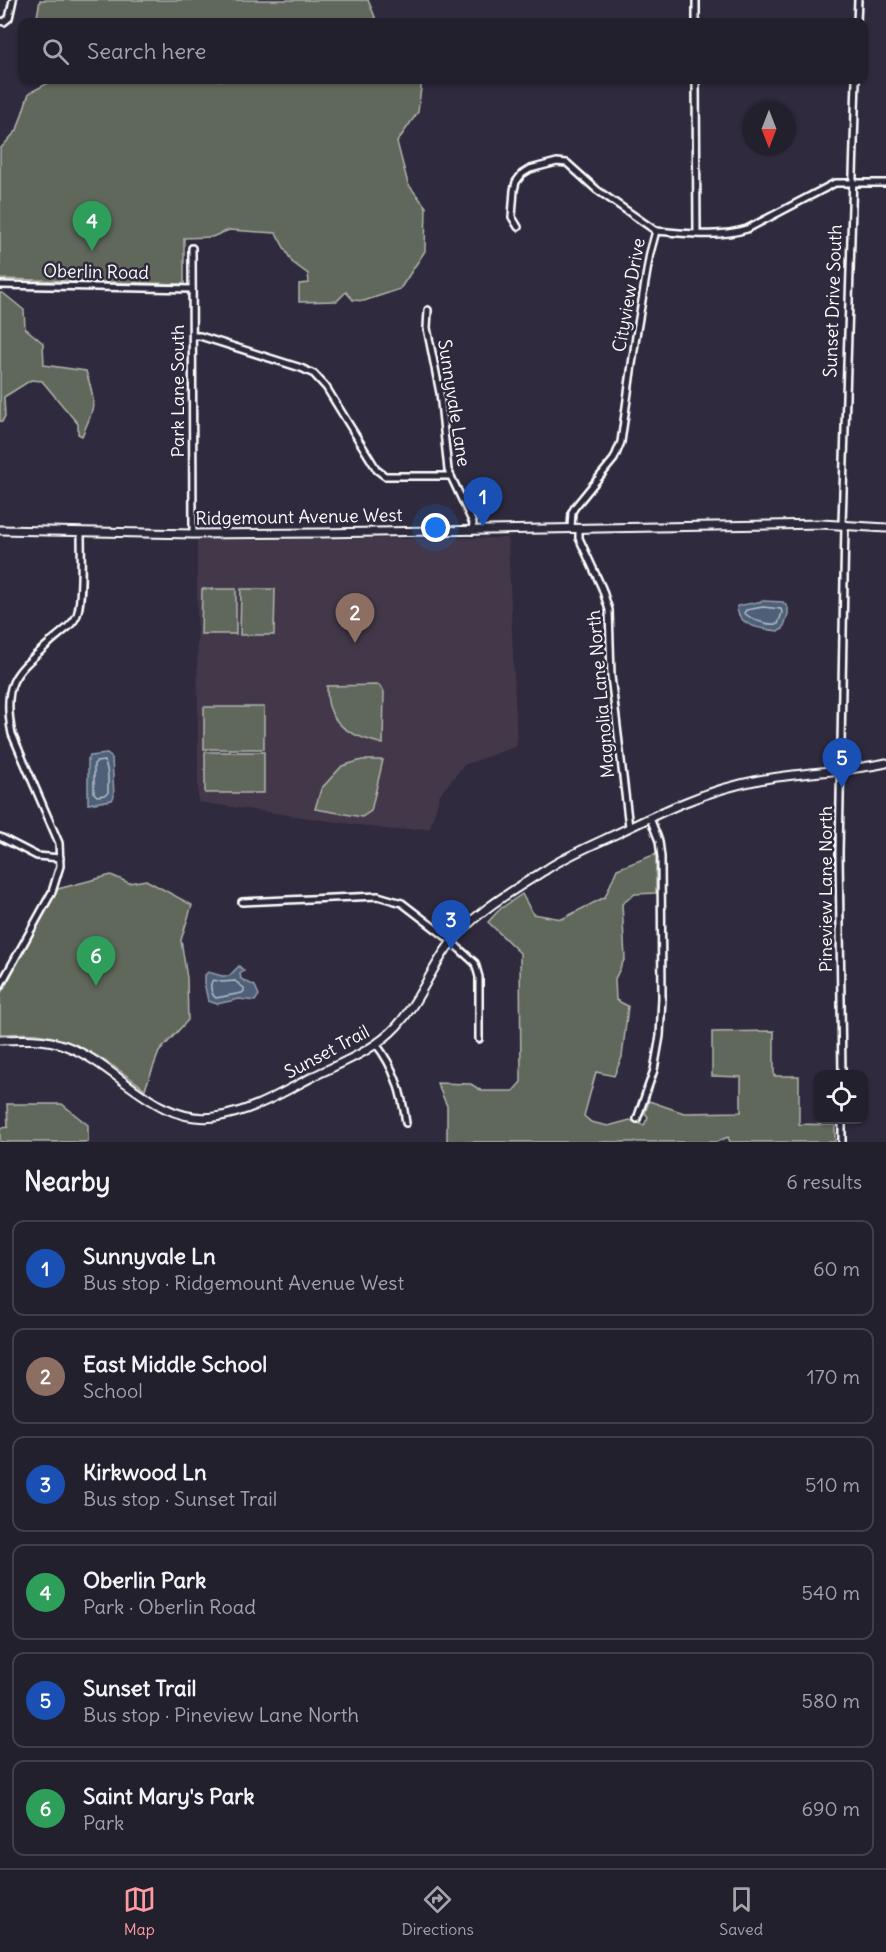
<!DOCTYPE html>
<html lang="en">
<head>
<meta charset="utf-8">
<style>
	:root { --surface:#23202e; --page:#2f2d3a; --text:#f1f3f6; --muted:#a3a3aa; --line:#403e4a; --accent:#ff9aa2 }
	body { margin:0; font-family:Delius,sans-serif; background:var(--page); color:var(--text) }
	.controls { position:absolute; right:18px; bottom:18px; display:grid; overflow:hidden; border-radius:12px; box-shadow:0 2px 4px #0004 }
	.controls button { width:54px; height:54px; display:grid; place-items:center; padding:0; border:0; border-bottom:2px solid var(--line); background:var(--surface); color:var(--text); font:30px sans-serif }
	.compass { position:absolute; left:742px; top:102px; width:54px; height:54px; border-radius:50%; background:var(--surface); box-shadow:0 2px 4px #0004; rotate:180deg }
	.you { position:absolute; left:436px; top:528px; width:21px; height:21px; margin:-15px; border:4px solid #fff; border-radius:50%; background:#1a73e8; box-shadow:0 0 0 9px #1a73e833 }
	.badge { display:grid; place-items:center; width:39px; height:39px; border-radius:50%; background:var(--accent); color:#fff; font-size:20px; font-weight:700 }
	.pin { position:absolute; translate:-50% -50px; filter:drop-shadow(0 2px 3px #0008) }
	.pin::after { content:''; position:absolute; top:32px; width:21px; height:18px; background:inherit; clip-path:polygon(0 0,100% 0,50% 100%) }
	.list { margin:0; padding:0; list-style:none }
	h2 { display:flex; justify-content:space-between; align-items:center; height:78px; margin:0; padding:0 24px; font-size:26px }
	h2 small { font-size:20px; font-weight:400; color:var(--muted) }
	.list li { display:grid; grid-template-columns:39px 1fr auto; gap:18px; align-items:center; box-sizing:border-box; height:96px; margin:0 12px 12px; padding:0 12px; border:2px solid var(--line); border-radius:12px }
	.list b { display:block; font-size:22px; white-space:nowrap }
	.list p { margin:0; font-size:20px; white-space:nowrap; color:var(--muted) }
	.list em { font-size:20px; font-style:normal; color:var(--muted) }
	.icon { flex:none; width:33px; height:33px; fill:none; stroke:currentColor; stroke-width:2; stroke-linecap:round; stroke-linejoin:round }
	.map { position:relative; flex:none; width:886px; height:1142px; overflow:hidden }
	.search { position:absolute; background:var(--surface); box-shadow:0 2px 4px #0004; left:18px; right:18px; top:18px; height:66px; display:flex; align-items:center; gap:15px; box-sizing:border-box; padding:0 21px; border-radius:12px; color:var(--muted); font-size:22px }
	.sheet { height:726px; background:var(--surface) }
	nav { display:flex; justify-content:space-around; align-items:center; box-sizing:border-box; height:84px; border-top:2px solid var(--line); background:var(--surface); font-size:16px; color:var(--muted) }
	nav a { display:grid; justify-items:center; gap:3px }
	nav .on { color:var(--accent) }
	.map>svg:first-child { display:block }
	.built { fill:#433848 }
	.green { fill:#61685b; stroke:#b0b4ad; stroke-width:1.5 }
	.water { fill:#4d6078; stroke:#94a0ae; stroke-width:1.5 }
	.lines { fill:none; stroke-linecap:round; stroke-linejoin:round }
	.shore { stroke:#b8bfc9; stroke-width:1.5 }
	.minor-casing { stroke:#fff; stroke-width:10 }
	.tertiary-casing { stroke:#fff; stroke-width:11 }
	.minor { stroke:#2f2a3d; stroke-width:5 }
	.tertiary { stroke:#2f2a3d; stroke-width:7 }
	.labels { text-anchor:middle; stroke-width:5; stroke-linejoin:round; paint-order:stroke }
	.street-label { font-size:18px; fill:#fff; stroke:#2f2a3d }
</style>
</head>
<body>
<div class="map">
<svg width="886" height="1142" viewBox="0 0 886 1142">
	<rect width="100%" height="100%" fill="#2f2a3d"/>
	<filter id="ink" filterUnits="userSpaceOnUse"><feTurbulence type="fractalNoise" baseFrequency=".0167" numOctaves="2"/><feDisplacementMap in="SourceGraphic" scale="12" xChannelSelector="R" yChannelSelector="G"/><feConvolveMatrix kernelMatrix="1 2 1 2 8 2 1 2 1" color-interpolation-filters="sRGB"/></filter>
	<g filter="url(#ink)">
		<polygon class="built" points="508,538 517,746 464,765 440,794 430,828 392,830 198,802 197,540"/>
		<g class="green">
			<polygon points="40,0 368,0 377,22 36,22"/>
			<polygon points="54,80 422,80 418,112 397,142 408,184 426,207 425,251 400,289 364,301 353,300 346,292 337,301 299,302 299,284 309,283 308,274 292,262 276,233 229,230 212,237 184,238 184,284 0,279 0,149 17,130 29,93"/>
			<path d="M 0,293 L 3,293 L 24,310 L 25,328 L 43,343 L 44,365 L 86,371 C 96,405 96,404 82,436 L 78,434 L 78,424 L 42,381 L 31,380 L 4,397 L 5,416 L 2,422 L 0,421 Z"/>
			<polygon points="202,589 236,589 236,634 201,634"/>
			<polygon points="241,589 275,589 274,635 240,635"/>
			<path d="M 379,685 L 384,692 L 383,744 C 360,738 336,731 329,706 C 327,700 327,692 327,686 Z"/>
			<rect x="204" y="707" width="60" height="42"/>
			<rect x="205" y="752" width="59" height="41"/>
			<polygon points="362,760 383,760 371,811 362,817 315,809 321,789 342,766"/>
			<polygon points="656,854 656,893 635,894 622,904 625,958 615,979 616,1000 628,1006 622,1057 614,1076 596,1072 584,1116 591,1122 608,1126 630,1120 644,1125 648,1117 645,1113 649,1101 684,1113 741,1112 741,1077 712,1076 712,1032 774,1031 774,1076 799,1076 799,1124 835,1125 835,1142 730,1142 728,1137 716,1142 447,1142 447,1106 437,1083 471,1084 482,1091 513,1091 521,1082 520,953 488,922 500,909 522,894 533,914 562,919 605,897 617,869"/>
			<path d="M 111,875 L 129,883 L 146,880 L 192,905 L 181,940 L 187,978 L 188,1020 L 159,1052 L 145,1089 C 113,1065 78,1039 37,1034 C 25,1033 12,1034 0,1034 L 0,995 L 58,889 Z"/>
			<polygon points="7,1104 62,1104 88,1125 88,1142 0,1142 0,1128 8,1127"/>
		</g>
		<g class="water">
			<path d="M 763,601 L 783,602 L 788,608 L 788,614 L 783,629 L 779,631 C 763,629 737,627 737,606 Z"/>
			<polygon points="107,754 112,758 114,796 112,800 88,804 88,759 90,756"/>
			<polygon points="239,966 244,971 240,974 241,979 255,986 259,995 255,1001 239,999 217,1004 208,1001 205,987 205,975 208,972 222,976 229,976"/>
		</g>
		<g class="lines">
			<g class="shore">
				<path d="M 763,607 L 781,609 L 782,613 L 778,624 C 766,625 754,621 744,613 L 746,610 Z"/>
				<path d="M 104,761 C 109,769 108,782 108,793 L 105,795 L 97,796 L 94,793 L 94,764 L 96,762 Z"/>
				<path d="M 213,980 L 222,982 L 235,981 L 244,988 L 244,991 L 242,993 L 216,998 C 211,995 209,984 213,980 Z"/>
			</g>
			<g class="minor-casing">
				<g id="minor">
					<polyline points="696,0 696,22"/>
					<polyline points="0,21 4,22 9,18 13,0"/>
					<polyline points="857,22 858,0"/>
					<polyline points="696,80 697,233"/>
					<polyline points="518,227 512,217 514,190 516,182 522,174 530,169 557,162 567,163 597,190 656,231"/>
					<path d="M 656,231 C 685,233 718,238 747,229 L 835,183 L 886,183"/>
					<polyline points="192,248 193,534"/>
					<polyline points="0,285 192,289"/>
					<polyline points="428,310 427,328 440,393 448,470 473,523 472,531"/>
					<polyline points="193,336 200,336 301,368 314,374 326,387 377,470 385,476 450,476"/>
					<polyline points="842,524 856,80"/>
					<polyline points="571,528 572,512 575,507 614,459 621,442 636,336 650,253 656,231"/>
					<polyline points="579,528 579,538 602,588 609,610 611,676 629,827"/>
					<polyline points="0,837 37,856 60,858"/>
					<polyline points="242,902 378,896 402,903 445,936 475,963 479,977 479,1039"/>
					<path d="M 0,986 L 52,892 L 60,866 L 59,843 L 12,734 C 1,679 17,672 55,638 C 63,631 73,625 77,615 C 83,599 81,551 81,532"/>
					<path d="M 376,1044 C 395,1068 402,1094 406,1123"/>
					<polyline points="842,1074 839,854 845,524"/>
					<polyline points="637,1119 654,1070 660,1036 662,998 661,857 659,841 650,818"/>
					<polyline points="842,1120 842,1142"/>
				</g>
			</g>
			<g class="tertiary-casing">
				<g id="tertiary">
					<polyline points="0,530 193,534 322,533 822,524 886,528"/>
					<path d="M 0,1040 C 22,1039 45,1038 66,1046 C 118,1065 155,1125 215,1117 C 251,1112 283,1092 314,1076 C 343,1062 375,1050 397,1026 C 418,1003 429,973 447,948 C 471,914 512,891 547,869 C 568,855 593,845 616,834 C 663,811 706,790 759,780 C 801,772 844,772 886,763"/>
				</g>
			</g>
			<use href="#minor" class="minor"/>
			<use href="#tertiary" class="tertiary"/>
		</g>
	</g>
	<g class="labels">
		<g class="street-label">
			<text transform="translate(96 272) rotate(1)" y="6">Oberlin Road</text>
			<text transform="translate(629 295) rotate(-80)" y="6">Cityview Drive</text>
			<text transform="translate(833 301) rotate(-88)" y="6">Sunset Drive South</text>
			<text transform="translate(178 391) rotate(-90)" y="6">Park Lane South</text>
			<text transform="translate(454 403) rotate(81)" y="6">Sunnyvale Lane</text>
			<text transform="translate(299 517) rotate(-1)" y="6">Ridgemount Avenue West</text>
			<text transform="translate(601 694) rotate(-95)" y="6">Magnolia Lane North</text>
			<text transform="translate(826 889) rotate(-90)" y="6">Pineview Lane North</text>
			<text transform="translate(327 1052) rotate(-28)" y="6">Sunset Trail</text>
		</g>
	</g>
</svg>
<div class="controls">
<button><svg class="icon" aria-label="locate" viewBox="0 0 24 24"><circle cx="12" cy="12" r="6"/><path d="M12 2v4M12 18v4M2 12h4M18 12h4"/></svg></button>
</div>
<svg class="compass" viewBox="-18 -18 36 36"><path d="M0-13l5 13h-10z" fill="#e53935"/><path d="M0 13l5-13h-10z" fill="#a3a3aa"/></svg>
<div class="you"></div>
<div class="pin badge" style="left:483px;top:527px;background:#1a4fb4">1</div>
<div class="pin badge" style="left:355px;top:643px;background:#8d6e63">2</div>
<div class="pin badge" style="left:451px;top:950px;background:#1a4fb4">3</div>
<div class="pin badge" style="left:92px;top:251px;background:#2e9e5b">4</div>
<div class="pin badge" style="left:842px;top:788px;background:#1a4fb4">5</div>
<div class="pin badge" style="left:96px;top:986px;background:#2e9e5b">6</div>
<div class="search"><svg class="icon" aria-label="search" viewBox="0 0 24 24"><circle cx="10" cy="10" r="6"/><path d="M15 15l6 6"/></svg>Search here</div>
</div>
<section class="sheet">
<h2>Nearby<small>6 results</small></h2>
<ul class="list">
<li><span class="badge" style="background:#1a4fb4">1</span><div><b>Sunnyvale Ln</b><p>Bus stop · Ridgemount Avenue West</p></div><em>60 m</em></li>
<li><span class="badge" style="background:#8d6e63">2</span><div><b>East Middle School</b><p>School</p></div><em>170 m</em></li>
<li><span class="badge" style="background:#1a4fb4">3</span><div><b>Kirkwood Ln</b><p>Bus stop · Sunset Trail</p></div><em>510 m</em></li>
<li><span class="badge" style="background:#2e9e5b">4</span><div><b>Oberlin Park</b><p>Park · Oberlin Road</p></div><em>540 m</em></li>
<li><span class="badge" style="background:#1a4fb4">5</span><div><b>Sunset Trail</b><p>Bus stop · Pineview Lane North</p></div><em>580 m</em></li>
<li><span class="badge" style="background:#2e9e5b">6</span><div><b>Saint Mary's Park</b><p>Park</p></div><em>690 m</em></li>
</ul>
</section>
<nav>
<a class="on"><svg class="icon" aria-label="map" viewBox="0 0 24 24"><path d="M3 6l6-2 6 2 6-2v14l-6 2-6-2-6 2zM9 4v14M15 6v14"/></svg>Map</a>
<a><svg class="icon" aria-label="directions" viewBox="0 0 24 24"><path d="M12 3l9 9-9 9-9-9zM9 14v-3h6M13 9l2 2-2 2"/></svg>Directions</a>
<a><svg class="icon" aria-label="saved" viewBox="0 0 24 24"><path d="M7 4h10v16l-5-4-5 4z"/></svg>Saved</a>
</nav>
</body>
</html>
